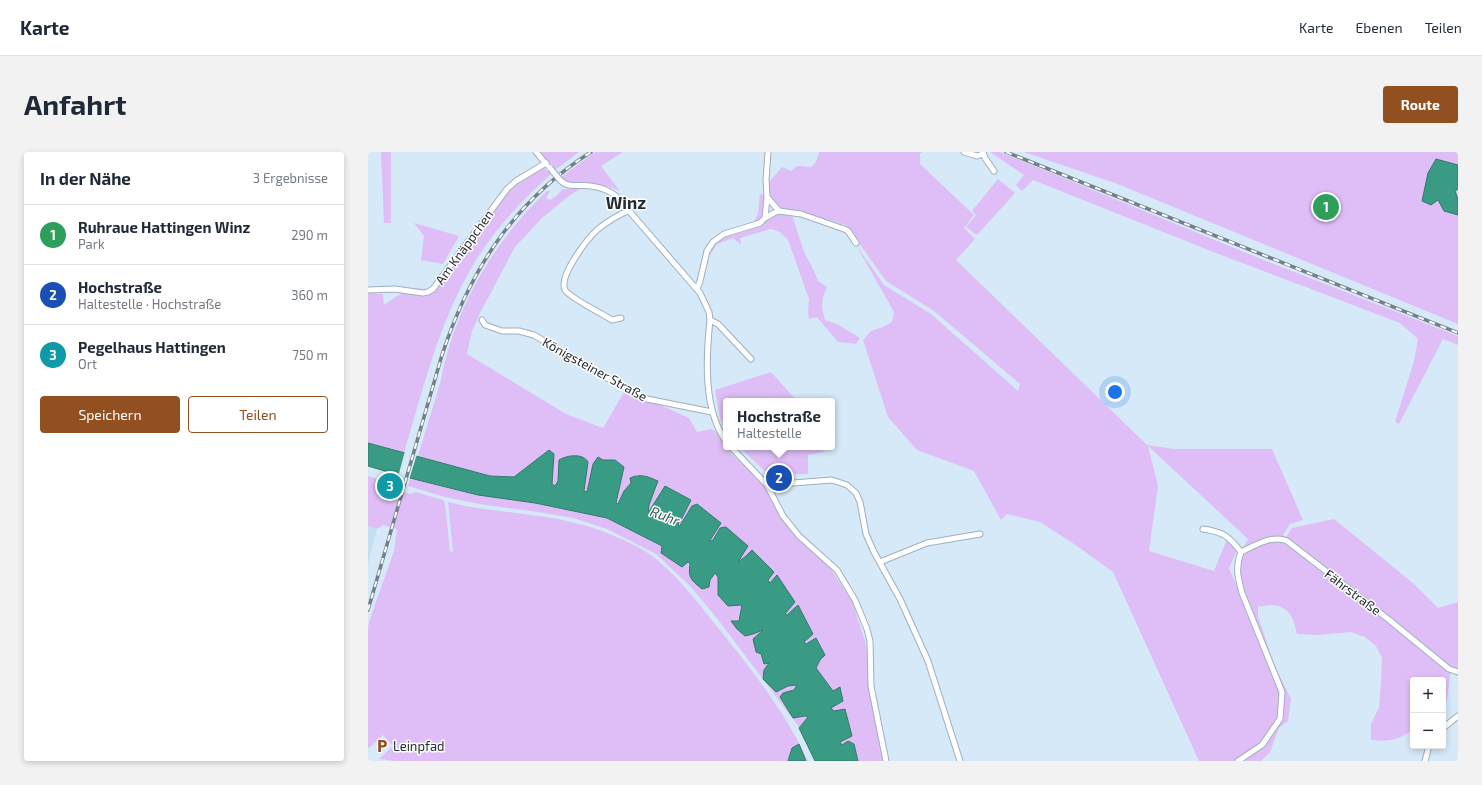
<!DOCTYPE html>
<html lang="de">
<head>
<meta charset="utf-8">
<style>
	:root { --surface:#fff; --page:#f2f2f3; --text:#1f2937; --muted:#747a83; --line:#e0e1e3; --accent:#924f1f }
	body { margin:0; font-family:"Exo 2",sans-serif; background:var(--page); color:var(--text) }
	.controls { position:absolute; right:12px; bottom:12px; display:grid; overflow:hidden; border-radius:4px; box-shadow:0 2px 6px #0003 }
	.controls button { width:36px; height:36px; display:grid; place-items:center; padding:0; border:0; border-bottom:1px solid var(--line); background:var(--surface); color:var(--text); font:20px sans-serif }
	.you { position:absolute; left:747px; top:240px; width:14px; height:14px; margin:-10px; border:3px solid #fff; border-radius:50%; background:#1a73e8; box-shadow:0 0 0 6px #1a73e833 }
	.badge { display:grid; place-items:center; width:26px; height:26px; border-radius:50%; background:var(--accent); color:#fff; font-size:13px; font-weight:700 }
	.pin { position:absolute; translate:-50% -50%; border:2px solid #fff; box-shadow:0 1px 4px #0006 }
	.popup { position:absolute; left:355px; top:246px; width:112px; height:52px; box-sizing:border-box; display:grid; place-content:center; border-radius:4px; background:var(--surface); filter:drop-shadow(0 1px 3px #0005); font-size:13px; white-space:nowrap; color:var(--muted) }
	.popup b { font-size:15px; color:var(--text) }
	.popup::after { content:''; position:absolute; left:50%; top:100%; margin-left:-8px; border:8px solid transparent; border-top-color:var(--surface) }
	.list { margin:0; padding:0; list-style:none }
	h2 { display:flex; justify-content:space-between; align-items:center; height:52px; margin:0; padding:0 16px; font-size:17px }
	h2 small { font-size:13px; font-weight:400; color:var(--muted) }
	.list li { display:grid; grid-template-columns:26px 1fr auto; gap:12px; align-items:center; box-sizing:border-box; height:60px; padding:0 16px; border-top:1px solid var(--line) }
	.list b { display:block; font-size:15px; white-space:nowrap }
	.list p { margin:0; font-size:13px; white-space:nowrap; color:var(--muted) }
	.list em { font-size:13px; font-style:normal; color:var(--muted) }
	.actions { display:flex; gap:8px; padding:12px 16px }
	.actions a { flex:1; padding:9px 0; border:1px solid var(--accent); border-radius:4px; text-align:center; font-size:14px; color:var(--accent) }
	.actions .main { background:var(--accent); color:#fff }
	.map { position:relative; flex:none; width:1090px; height:609px; overflow:hidden; border-radius:4px }
	header { display:flex; align-items:center; gap:24px; box-sizing:border-box; height:56px; padding:0 20px; background:var(--surface); border-bottom:1px solid var(--line) }
	header strong { font-size:19px }
	nav { display:flex; gap:22px; margin-inline-start:auto; font-size:14px }
	.intro { display:flex; align-items:center; justify-content:space-between; box-sizing:border-box; height:96px; padding:0 24px }
	h1 { margin:0; font-size:28px }
	.button { padding:10px 18px; border-radius:4px; background:var(--accent); color:#fff; font-size:14px; font-weight:700 }
	main { display:flex; gap:24px; padding:0 24px }
	aside { flex:1; background:var(--surface); border-radius:4px; box-shadow:0 2px 6px #0003 }
	.map>svg:first-child { display:block }
	.built { fill:#c5def3 }
	.green { fill:#dfbef7 }
	.water { fill:#399b84; stroke:#33796b }
	.pier { fill:#d6e9f8 }
	.lines { fill:none; stroke-linecap:round; stroke-linejoin:round }
	.street-casing { stroke:#9eb0bf; stroke-width:7 }
	.street { stroke:#fff; stroke-width:5 }
	.rail-casing { stroke:#737f89; stroke-width:3.5 }
	.rail { stroke:#fff; stroke-width:2; stroke-dasharray:6; stroke-linecap:butt }
	.street-bridge-casing { stroke:#9eb0bf; stroke-width:7; stroke-linecap:butt }
	.street-bridge { stroke:#fff; stroke-width:5 }
	.labels { text-anchor:middle; stroke-width:3; stroke-linejoin:round; paint-order:stroke }
	.street-label { font-size:13px; fill:#242b31; stroke:#fff }
	.poi-label { font-size:13px; fill:#242b31; stroke:#fff; text-anchor:start }
	.water-label { font-size:14px; font-style:italic; fill:#265b4e; stroke:#fff }
	.district-label { font-size:17px; font-weight:bold; fill:#242b31; stroke:#fff }
</style>
</head>
<body>
<header>
<strong>Karte</strong>
<nav><a>Karte</a><a>Ebenen</a><a>Teilen</a></nav>
</header>
<div class="intro"><h1>Anfahrt</h1><a class="button">Route</a></div>
<main>
<aside>
<h2>In der Nähe<small>3 Ergebnisse</small></h2>
<ul class="list">
<li><span class="badge" style="background:#2e9e5b">1</span><div><b>Ruhraue Hattingen Winz</b><p>Park</p></div><em>290 m</em></li>
<li><span class="badge" style="background:#1a4fb4">2</span><div><b>Hochstraße</b><p>Haltestelle · Hochstraße</p></div><em>360 m</em></li>
<li><span class="badge" style="background:#0f9aa8">3</span><div><b>Pegelhaus Hattingen</b><p>Ort</p></div><em>750 m</em></li>
</ul>
<div class="actions"><a class="main">Speichern</a><a>Teilen</a></div>
</aside>
<div class="map">
<svg width="1090" height="609" viewBox="0 0 1090 609">
	<rect width="100%" height="100%" fill="#d6e9f8"/>
	<polygon class="built" points="0,374 9,377 0,412"/>
	<g class="green">
		<polygon points="13,0 23,0 23,71 16,71"/>
		<polygon points="171,0 211,0 187,18"/>
		<path d="M 227,0 L 255,0 L 233,14 L 252,39 C 235,31 220,31 201,32 L 193,25 Z"/>
		<path d="M 451,0 L 554,0 L 552,2 L 552,12 L 606,63 L 596,76 L 607,87 L 588,108 L 779,293 L 806,297 L 904,297 L 935,368 L 922,372 L 915,383 L 918,385 L 924,376 L 966,367 L 1046,432 L 1070,456 L 1090,450 L 1090,518 L 1083,515 L 1079,548 L 1075,553 L 1075,528 L 1045,528 L 1045,578 C 1029,588 1023,590 1003,588 L 1003,572 L 1011,555 L 1013,530 L 1014,506 L 1008,494 L 997,485 L 983,480 L 950,483 L 929,482 C 925,465 922,454 902,453 C 898,453 894,455 890,454 L 890,464 L 906,512 L 923,547 L 920,569 L 911,576 L 902,600 L 893,609 L 871,609 L 895,593 L 912,568 L 915,539 L 867,417 L 874,399 L 880,387 L 780,294 L 790,334 L 781,399 L 846,419 L 859,387 L 870,396 L 861,416 L 913,540 L 911,567 L 893,593 L 867,609 L 831,609 L 745,420 L 709,394 L 672,370 L 639,362 L 633,368 L 606,319 L 549,298 L 520,265 L 495,188 L 503,179 L 515,175 L 524,170 L 526,160 L 488,93 L 516,133 L 563,162 L 650,239 L 652,232 L 566,159 L 518,129 L 478,73 L 446,64 L 412,57 L 401,43 L 401,30 L 414,15 L 423,19 L 429,14 L 443,15 L 448,10 Z"/>
		<polygon points="622,0 632,0 898,109 1090,184 1090,193 1075,187 1031,272 1027,270 1046,209 1050,187 1032,171 853,103 665,28 654,39 648,33 656,23"/>
		<polygon points="656,0 1090,0 1090,172 747,31"/>
		<path d="M 175,15 L 183,22 C 159,44 135,68 116,96 C 74,157 57,231 36,301 L 0,291 L 0,141 L 15,142 L 16,153 L 41,136 L 60,137 L 65,141 L 144,33 Z"/>
		<polygon points="630,27 647,41 609,83 598,75 608,63 604,59"/>
		<path d="M 195,37 L 212,37 L 201,44 L 174,66 L 147,95 L 112,161 L 104,179 L 99,202 L 198,262 L 235,276 L 256,240 L 290,252 L 321,266 L 329,280 L 344,277 L 350,281 L 363,302 L 400,334 L 423,379 L 460,413 L 484,449 L 498,492 L 502,533 L 515,609 L 490,609 L 486,592 L 473,593 L 466,559 L 463,556 L 472,536 L 465,539 L 448,516 L 452,508 L 436,490 L 430,454 L 419,463 L 416,462 L 409,424 L 402,431 L 384,398 L 378,404 L 369,410 L 380,394 L 352,376 L 345,388 L 340,391 L 353,371 L 329,352 L 324,354 L 311,375 L 310,371 L 312,370 L 323,348 L 293,339 L 280,363 L 281,353 L 289,335 L 279,324 L 268,323 L 256,339 L 250,352 L 248,351 L 256,315 L 247,308 L 235,308 L 230,305 L 225,312 L 220,340 L 216,339 L 220,310 L 191,308 L 190,329 L 187,334 L 184,332 L 186,302 L 181,298 L 146,325 L 122,324 L 50,304 L 73,228 C 75,214 79,202 83,189 C 102,131 135,81 179,39 L 182,39 L 178,46 L 182,48 L 188,44 Z"/>
		<path d="M 392,42 L 396,43 C 396,53 397,68 385,71 L 390,62 Z"/>
		<path d="M 406,63 L 424,63 L 436,100 L 447,121 L 450,129 L 459,135 C 453,148 453,154 457,168 L 469,172 L 492,186 L 488,192 L 470,190 L 449,165 L 441,167 L 440,159 L 441,147 L 420,88 L 412,80 L 403,77 L 372,86 L 373,93 L 365,86 L 349,92 L 341,105 L 345,95 L 355,86 L 394,74 L 399,67 Z"/>
		<polygon points="46,71 91,84 75,112 53,108 56,84"/>
		<polygon points="403,220 429,249 358,249 358,280 352,266 347,238"/>
		<polygon points="371,295 454,295 456,300 440,303 440,322 400,322"/>
		<path d="M 0,324 L 19,330 L 19,335 L 42,342 L 48,340 L 75,348 L 77,351 L 82,399 L 85,400 L 80,350 C 123,361 168,360 211,372 C 230,376 268,392 283,403 C 308,422 327,447 347,472 C 381,514 417,559 440,609 L 438,609 L 430,592 L 420,607 L 420,609 L 27,609 L 11,607 L 25,594 L 15,583 L 1,596 L 0,596 L 0,475 L 2,467 L 26,399 L 29,377 L 15,373 L 9,377 L 0,374 Z"/>
		<polygon points="42,326 110,343 167,351 239,366 295,395 308,411 314,415 319,410 341,435 342,428 347,421 350,425 350,443 374,453 371,469 364,469 394,478 385,487 396,512 402,511 408,540 420,534 429,533 426,538 415,541 429,566 437,564 440,565 431,575 348,465 322,434 288,402 239,377 205,366 170,360 111,352 77,345 40,334"/>
	</g>
	<g class="water">
		<polygon points="1068,7 1090,13 1090,37 1087,39 1090,47 1090,63 1076,59 1070,48 1063,53 1054,49 1060,21"/>
		<path d="M 0,291 L 122,324 L 146,325 L 181,298 L 186,302 L 184,332 L 187,334 L 190,329 L 191,308 C 199,303 215,301 220,310 L 216,339 L 219,340 L 225,312 L 230,305 L 235,308 L 247,308 L 256,315 L 248,351 L 250,352 L 256,339 L 263,331 L 262,326 C 273,321 281,325 290,329 L 281,353 L 280,361 L 297,334 L 323,348 L 312,370 L 310,369 L 311,375 L 324,354 L 329,352 L 353,371 L 341,390 L 345,388 L 352,376 L 358,375 L 380,394 L 370,410 L 378,404 L 384,398 L 406,420 L 400,428 L 402,431 L 409,423 L 427,450 L 417,462 L 419,463 L 430,453 L 445,482 L 436,490 L 438,492 L 448,486 L 457,503 L 452,508 L 448,516 L 465,539 L 472,535 L 475,549 L 463,556 L 466,559 L 477,557 L 484,584 L 472,590 L 474,593 L 480,589 L 486,592 L 490,609 L 447,609 L 431,576 L 440,565 L 437,564 L 425,566 L 412,545 L 415,541 L 426,538 L 429,533 L 420,534 L 408,540 L 395,527 L 396,518 L 401,511 L 396,512 L 393,502 L 388,500 L 385,487 L 395,478 L 385,482 L 377,484 L 369,477 L 363,469 L 371,469 L 374,453 L 360,454 L 350,443 L 350,425 L 347,421 L 342,428 L 341,435 L 334,437 C 323,428 320,426 322,412 L 320,410 L 314,415 L 293,401 L 294,394 L 239,366 L 167,351 L 110,343 L 30,323 L 0,314 Z"/>
		<polygon points="431,592 438,609 420,609 424,596"/>
	</g>
	<polygon class="pier" points="37,299 49,302 41,328 30,325"/>
	<g class="lines">
		<g class="street-casing">
			<g id="street">
				<polyline points="168,0 179,13"/>
				<polyline points="400,0 398,28 399,45 411,59"/>
				<polyline points="596,0 609,4 615,2"/>
				<polyline points="615,0 617,6 626,19"/>
				<path d="M 192,28 C 201,37 211,32 223,34 C 232,35 242,39 249,45 L 332,141 L 341,160 L 342,168 C 338,205 335,258 358,289"/>
				<polyline points="397,66 399,46"/>
				<polyline points="329,137 332,129 339,99 345,90 356,82 392,71 397,66 406,61 411,59 433,62 476,77 480,79 488,91"/>
				<polyline points="0,138 27,137 55,141 60,140 65,137 139,37 148,29 178,11"/>
				<path d="M 253,166 L 244,168 C 235,162 202,146 197,138 C 190,124 220,86 230,77 C 240,69 250,63 262,58"/>
				<polyline points="114,168 117,173 134,179 151,179 166,183 222,217 279,247 344,260"/>
				<polyline points="342,168 350,172 383,207"/>
				<polyline points="363,295 399,333 415,364 431,384 469,418 487,448 499,477 502,489 503,534 518,609"/>
				<polyline points="399,333 464,328 479,333 488,341 492,350 498,382 506,400 532,447 560,509 592,609"/>
				<path d="M 835,377 C 855,380 861,384 873,400"/>
				<polyline points="512,410 559,391 612,382"/>
				<polyline points="1075,576 1090,564"/>
				<path d="M 870,609 L 894,593 L 912,567 L 914,540 L 874,441 C 870,426 867,416 873,400 C 885,394 905,382 919,389 L 1020,467 L 1081,517 L 1090,520"/>
				<polyline points="1057,609 1061,594"/>
			</g>
		</g>
		<use href="#street" class="street"/>
		<g class="rail-casing">
			<g id="rail">
				<polyline points="638,0 1090,181"/>
				<path d="M 0,458 L 74,203 C 102,118 146,49 223,0"/>
			</g>
		</g>
		<use href="#rail" class="rail"/>
		<g class="street-bridge-casing">
			<polyline id="street-bridge" points="182,16 192,28"/>
		</g>
		<use href="#street-bridge" class="street-bridge"/>
	</g>
	<defs>
		<g id="parking-bare" transform="scale(1.08)"><path d="M-3.5-5.5H1a3.5 3.5 0 0 1 0 7H-1V5.5H-3.5ZM-1-3.4V-.6H.8a1.4 1.4 0 0 0 0-2.8Z" fill="#924f1f" stroke="#fff" stroke-width="2.5" paint-order="stroke"/></g>
	</defs>
	<g fill-rule="evenodd">
		<use href="#parking-bare" x="14" y="594"/>
	</g>
	<g class="labels">
		<g class="street-label">
			<text transform="translate(96 95) rotate(-54)" y="5">Am Knäppchen</text>
			<text transform="translate(227 217) rotate(29)" y="5">Königsteiner Straße</text>
			<text transform="translate(985 440) rotate(37)" y="5">Fährstraße</text>
		</g>
		<g class="poi-label">
			<text x="25" y="599">Leinpfad</text>
		</g>
		<g class="water-label">
			<text transform="translate(297 364) rotate(21)" y="5">Ruhr</text>
		</g>
		<g class="district-label">
			<text x="258" y="57">Winz</text>
		</g>
	</g>
</svg>
<div class="controls">
<button>+</button>
<button>−</button>
</div>
<div class="you"></div>
<div class="pin badge" style="left:958px;top:55px;background:#2e9e5b">1</div>
<div class="pin badge" style="left:411px;top:326px;background:#1a4fb4">2</div>
<div class="popup"><b>Hochstraße</b>Haltestelle</div>
<div class="pin badge" style="left:22px;top:334px;background:#0f9aa8">3</div>
</div>
</main>
</body>
</html>
